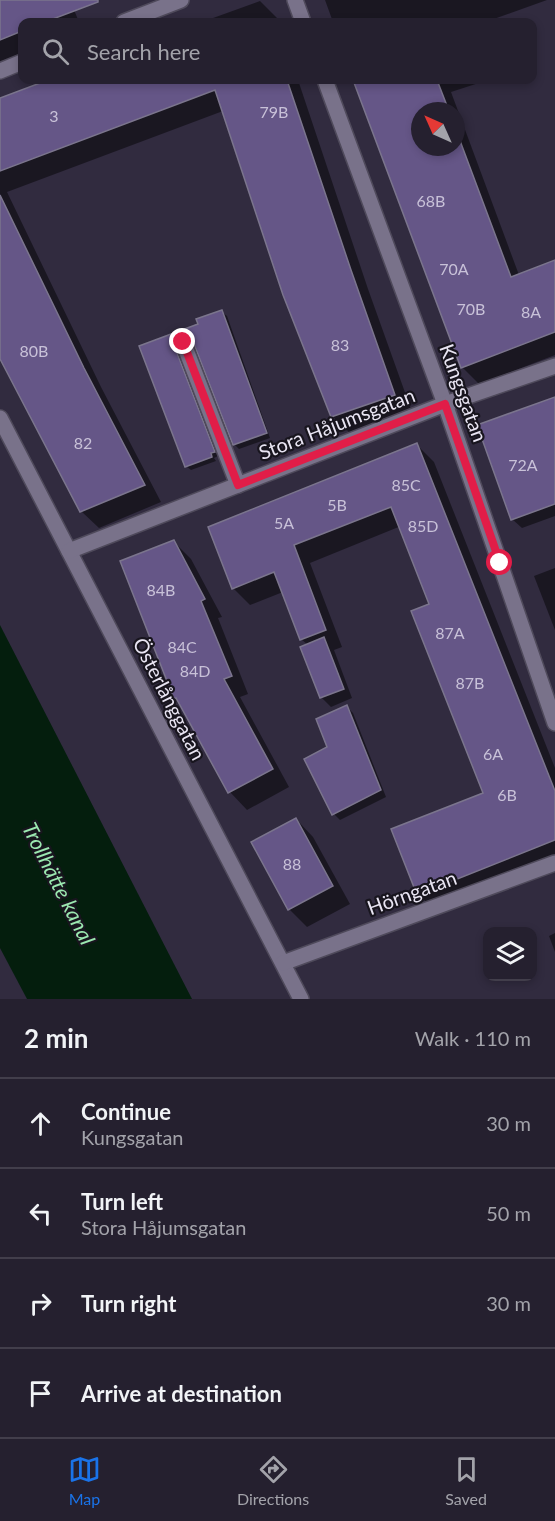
<!DOCTYPE html>
<html lang="en">
<head>
<meta charset="utf-8">
<style>
	:root { --surface:#25202f; --page:#312d3b; --text:#f1f3f6; --muted:#a3a3aa; --line:#423e4b; --accent:#1a73e8 }
	body { margin:0; font-family:Lato,sans-serif; background:var(--page); color:var(--text) }
	.controls { position:absolute; right:18px; bottom:18px; display:grid; overflow:hidden; border-radius:12px; box-shadow:0 3px 9px #0003 }
	.controls button { width:54px; height:54px; display:grid; place-items:center; padding:0; border:0; border-bottom:2px solid var(--line); background:var(--surface); color:var(--text); font:30px sans-serif }
	.compass { position:absolute; left:411px; top:102px; width:54px; height:54px; border-radius:50%; background:var(--surface); box-shadow:0 3px 9px #0003; rotate:315deg }
	.stop { position:absolute; width:18px; height:18px; margin:-14px; border:4px solid #e11d48; border-radius:50%; background:#fff }
	.stop.end { background:#e11d48; border-color:#fff; box-shadow:0 2px 6px #0008 }
	.list { margin:0; padding:0; list-style:none }
	h2 { display:flex; justify-content:space-between; align-items:center; height:78px; margin:0; padding:0 24px; font-size:26px }
	h2 small { font-size:20px; font-weight:400; color:var(--muted) }
	.list li { display:grid; grid-template-columns:39px 1fr auto; gap:18px; align-items:center; box-sizing:border-box; height:90px; padding:0 24px; border-top:2px solid var(--line) }
	.list b { display:block; font-size:22px; white-space:nowrap }
	.list p { margin:0; font-size:20px; white-space:nowrap; color:var(--muted) }
	.list em { font-size:20px; font-style:normal; color:var(--muted) }
	.icon { flex:none; width:33px; height:33px; fill:none; stroke:currentColor; stroke-width:2; stroke-linecap:round; stroke-linejoin:round }
	.map { position:relative; flex:none; width:555px; height:999px; overflow:hidden }
	.search { position:absolute; background:var(--surface); box-shadow:0 3px 9px #0003; left:18px; right:18px; top:18px; height:66px; display:flex; align-items:center; gap:15px; box-sizing:border-box; padding:0 21px; border-radius:12px; color:var(--muted); font-size:22px }
	.sheet { height:438px; background:var(--surface) }
	nav { display:flex; justify-content:space-around; align-items:center; box-sizing:border-box; height:84px; border-top:2px solid var(--line); background:var(--surface); font-size:16px; color:var(--muted) }
	nav a { display:grid; justify-items:center; gap:3px }
	nav .on { color:var(--accent) }
	.map>svg:first-child { display:block }
	.water { fill:#041e0d }
	.shadow { fill:#0007; fill-rule:evenodd }
	.building { fill:#655687; stroke:#7b758d; stroke-width:1.5 }
	.lines { fill:none; stroke-linecap:round; stroke-linejoin:round }
	.minor-casing { stroke:#4f4a5b; stroke-width:18 }
	.minor { stroke:#79728a; stroke-width:15 }
	.route { stroke:#e11d48; stroke-width:8 }
	.labels { text-anchor:middle; stroke-width:4.5; stroke-linejoin:round; paint-order:stroke }
	.number-label { font-size:16px; fill:#c8c1d8 }
	.street-label { font-size:20px; fill:#e9e5f3; stroke:#18151e }
	.water-label { font-size:21px; font-style:italic; fill:#9be8b0; stroke:#18151e }
</style>
</head>
<body>
<div class="map">
<svg width="555" height="999" viewBox="0 0 555 999">
	<rect width="100%" height="100%" fill="#312b3f"/>
	<polygon class="water" points="0,625 192,999 27,999 0,948"/>
	<g class="shadow">
		<polygon points="0,0 70,0 79,22 22,22 22,54 0,63"/>
		<polygon points="325,0 547,0 491,20 492,22 333,22"/>
		<polygon points="260,1 277,18 279,22 202,22"/>
		<polygon points="53,80 298,80 368,289 412,412 350,433 332,416 223,111 7,192 101,387 161,502 99,528 81,511 0,356 0,100"/>
		<path d="M 355,80 L 488,80 L 451,92 L 519,275 L 555,262 L 555,355 L 479,384 L 462,367 ZM 420,111 L 456,111 L 456,147 L 420,147 Z"/>
		<polygon points="222,312 227,316 270,438 239,449 234,444 191,336 184,337 177,345 178,351 218,456 214,458 216,461 191,470 186,466 141,347 200,325"/>
		<polygon points="555,399 555,516 522,528 512,519"/>
		<polygon points="417,445 434,462 555,768 555,863 435,911 418,894 485,793 431,605 401,526 310,563 342,647 334,650 352,698 331,707 322,698 302,648 308,645 301,639 283,592 250,605 233,588"/>
		<polygon points="174,542 191,559 222,617 218,618 248,694 240,697 289,787 247,810 230,792 180,702 176,698"/>
		<polygon points="555,568 555,630 534,576"/>
		<polygon points="347,707 353,713 386,797 340,820 334,814 306,759 329,748"/>
		<polygon points="296,819 313,837 350,904 307,927 289,909"/>
		<polygon points="555,933 555,952 549,936"/>
	</g>
	<g class="building">
		<polygon points="0,0 98,0 98,2 45,22 22,22 22,31 0,40"/>
		<polygon points="48,80 287,80 351,270 395,395 331,417 283,295 215,90 0,171 0,98"/>
		<polygon points="353,80 437,80 449,111 420,111 420,147 456,147 456,130 511,277 555,260 555,332 461,368"/>
		<polygon points="0,195 84,368 145,485 80,512 0,359"/>
		<polygon points="222,310 267,433 233,445 192,339 185,333 179,333 174,340 174,345 215,452 211,453 212,457 185,467 139,346 198,324 196,319"/>
		<polygon points="555,397 555,504 511,520 477,425"/>
		<polygon points="417,443 555,791 555,840 417,895 391,829 483,793 411,611 429,604 391,507 294,545 326,630 300,640 274,572 232,589 208,527"/>
		<polygon points="174,540 205,599 201,601 232,676 224,679 273,769 228,793 176,698 174,699 120,561"/>
		<polygon points="324,637 344,689 320,698 300,647"/>
		<polygon points="347,705 381,790 332,815 304,759 327,747 316,719"/>
		<polygon points="296,818 333,886 288,910 251,842"/>
	</g>
	<g class="lines">
		<g class="minor-casing">
			<g id="minor">
				<polyline points="295,0 303,22"/>
				<polyline points="124,22 181,0"/>
				<polyline points="0,71 22,62"/>
				<polyline points="325,80 445,404 555,723"/>
				<polyline points="183,342 238,485"/>
				<polyline points="0,418 301,999"/>
				<polyline points="69,551 445,404 555,366"/>
				<polyline points="283,963 555,863"/>
			</g>
		</g>
		<use href="#minor" class="minor"/>
	</g>
	<g class="lines">
		<polyline class="route" points="183,342 238,485 445,404 500,563"/>
	</g>
	<g class="labels">
		<g class="number-label">
			<text x="274" y="118">79B</text>
			<text x="54" y="122">3</text>
			<text x="431" y="207">68B</text>
			<text x="454" y="275">70A</text>
			<text x="471" y="315">70B</text>
			<text x="531" y="318">8A</text>
			<text x="340" y="351">83</text>
			<text x="34" y="357">80B</text>
			<text x="83" y="449">82</text>
			<text x="523" y="471">72A</text>
			<text x="406" y="491">85C</text>
			<text x="337" y="511">5B</text>
			<text x="284" y="529">5A</text>
			<text x="423" y="532">85D</text>
			<text x="161" y="596">84B</text>
			<text x="450" y="639">87A</text>
			<text x="182" y="653">84C</text>
			<text x="195" y="677">84D</text>
			<text x="470" y="689">87B</text>
			<text x="493" y="760">6A</text>
			<text x="507" y="801">6B</text>
			<text x="292" y="870">88</text>
		</g>
		<g class="street-label">
			<text transform="translate(463 393) rotate(70)" y="7">Kungsgatan</text>
			<text transform="translate(337 424) rotate(-21)" y="7">Stora Håjumsgatan</text>
			<text transform="translate(169 699) rotate(63)" y="7">Österlånggatan</text>
			<text transform="translate(412 893) rotate(-20)" y="7">Hörngatan</text>
		</g>
		<g class="water-label">
			<text transform="translate(58 884) rotate(63)" y="7">Trollhätte kanal</text>
		</g>
	</g>
</svg>
<div class="controls">
<button><svg class="icon" aria-label="layers" viewBox="0 0 24 24"><path d="M12 4l9 5-9 5-9-5zM3 14l9 5 9-5"/></svg></button>
</div>
<svg class="compass" viewBox="-18 -18 36 36"><path d="M0-13l5 13h-10z" fill="#e53935"/><path d="M0 13l5-13h-10z" fill="#a3a3aa"/></svg>
<div class="stop" style="left:500px;top:563px"></div>
<div class="stop end" style="left:183px;top:342px"></div>
<div class="search"><svg class="icon" aria-label="search" viewBox="0 0 24 24"><circle cx="10" cy="10" r="6"/><path d="M15 15l6 6"/></svg>Search here</div>
</div>
<section class="sheet">
<h2>2 min<small>Walk · 110 m</small></h2>
<ul class="list">
<li><svg class="icon" aria-label="ahead" viewBox="0 0 24 24"><path d="M12 20V5M6 11l6-6 6 6"/></svg><div><b>Continue</b><p>Kungsgatan</p></div><em>30 m</em></li>
<li><svg class="icon" aria-label="left" viewBox="0 0 24 24"><path d="M17 20v-9H6M10 6l-5 5 5 5"/></svg><div><b>Turn left</b><p>Stora Håjumsgatan</p></div><em>50 m</em></li>
<li><svg class="icon" aria-label="right" viewBox="0 0 24 24"><path d="M7 20v-9h11M14 6l5 5-5 5"/></svg><div><b>Turn right</b></div><em>30 m</em></li>
<li><svg class="icon" aria-label="arrive" viewBox="0 0 24 24"><path d="M6 21V4h12l-3 4 3 4H6"/></svg><div><b>Arrive at destination</b></div></li>
</ul>
</section>
<nav>
<a class="on"><svg class="icon" aria-label="map" viewBox="0 0 24 24"><path d="M3 6l6-2 6 2 6-2v14l-6 2-6-2-6 2zM9 4v14M15 6v14"/></svg>Map</a>
<a><svg class="icon" aria-label="directions" viewBox="0 0 24 24"><path d="M12 3l9 9-9 9-9-9zM9 14v-3h6M13 9l2 2-2 2"/></svg>Directions</a>
<a><svg class="icon" aria-label="saved" viewBox="0 0 24 24"><path d="M7 4h10v16l-5-4-5 4z"/></svg>Saved</a>
</nav>
</body>
</html>
